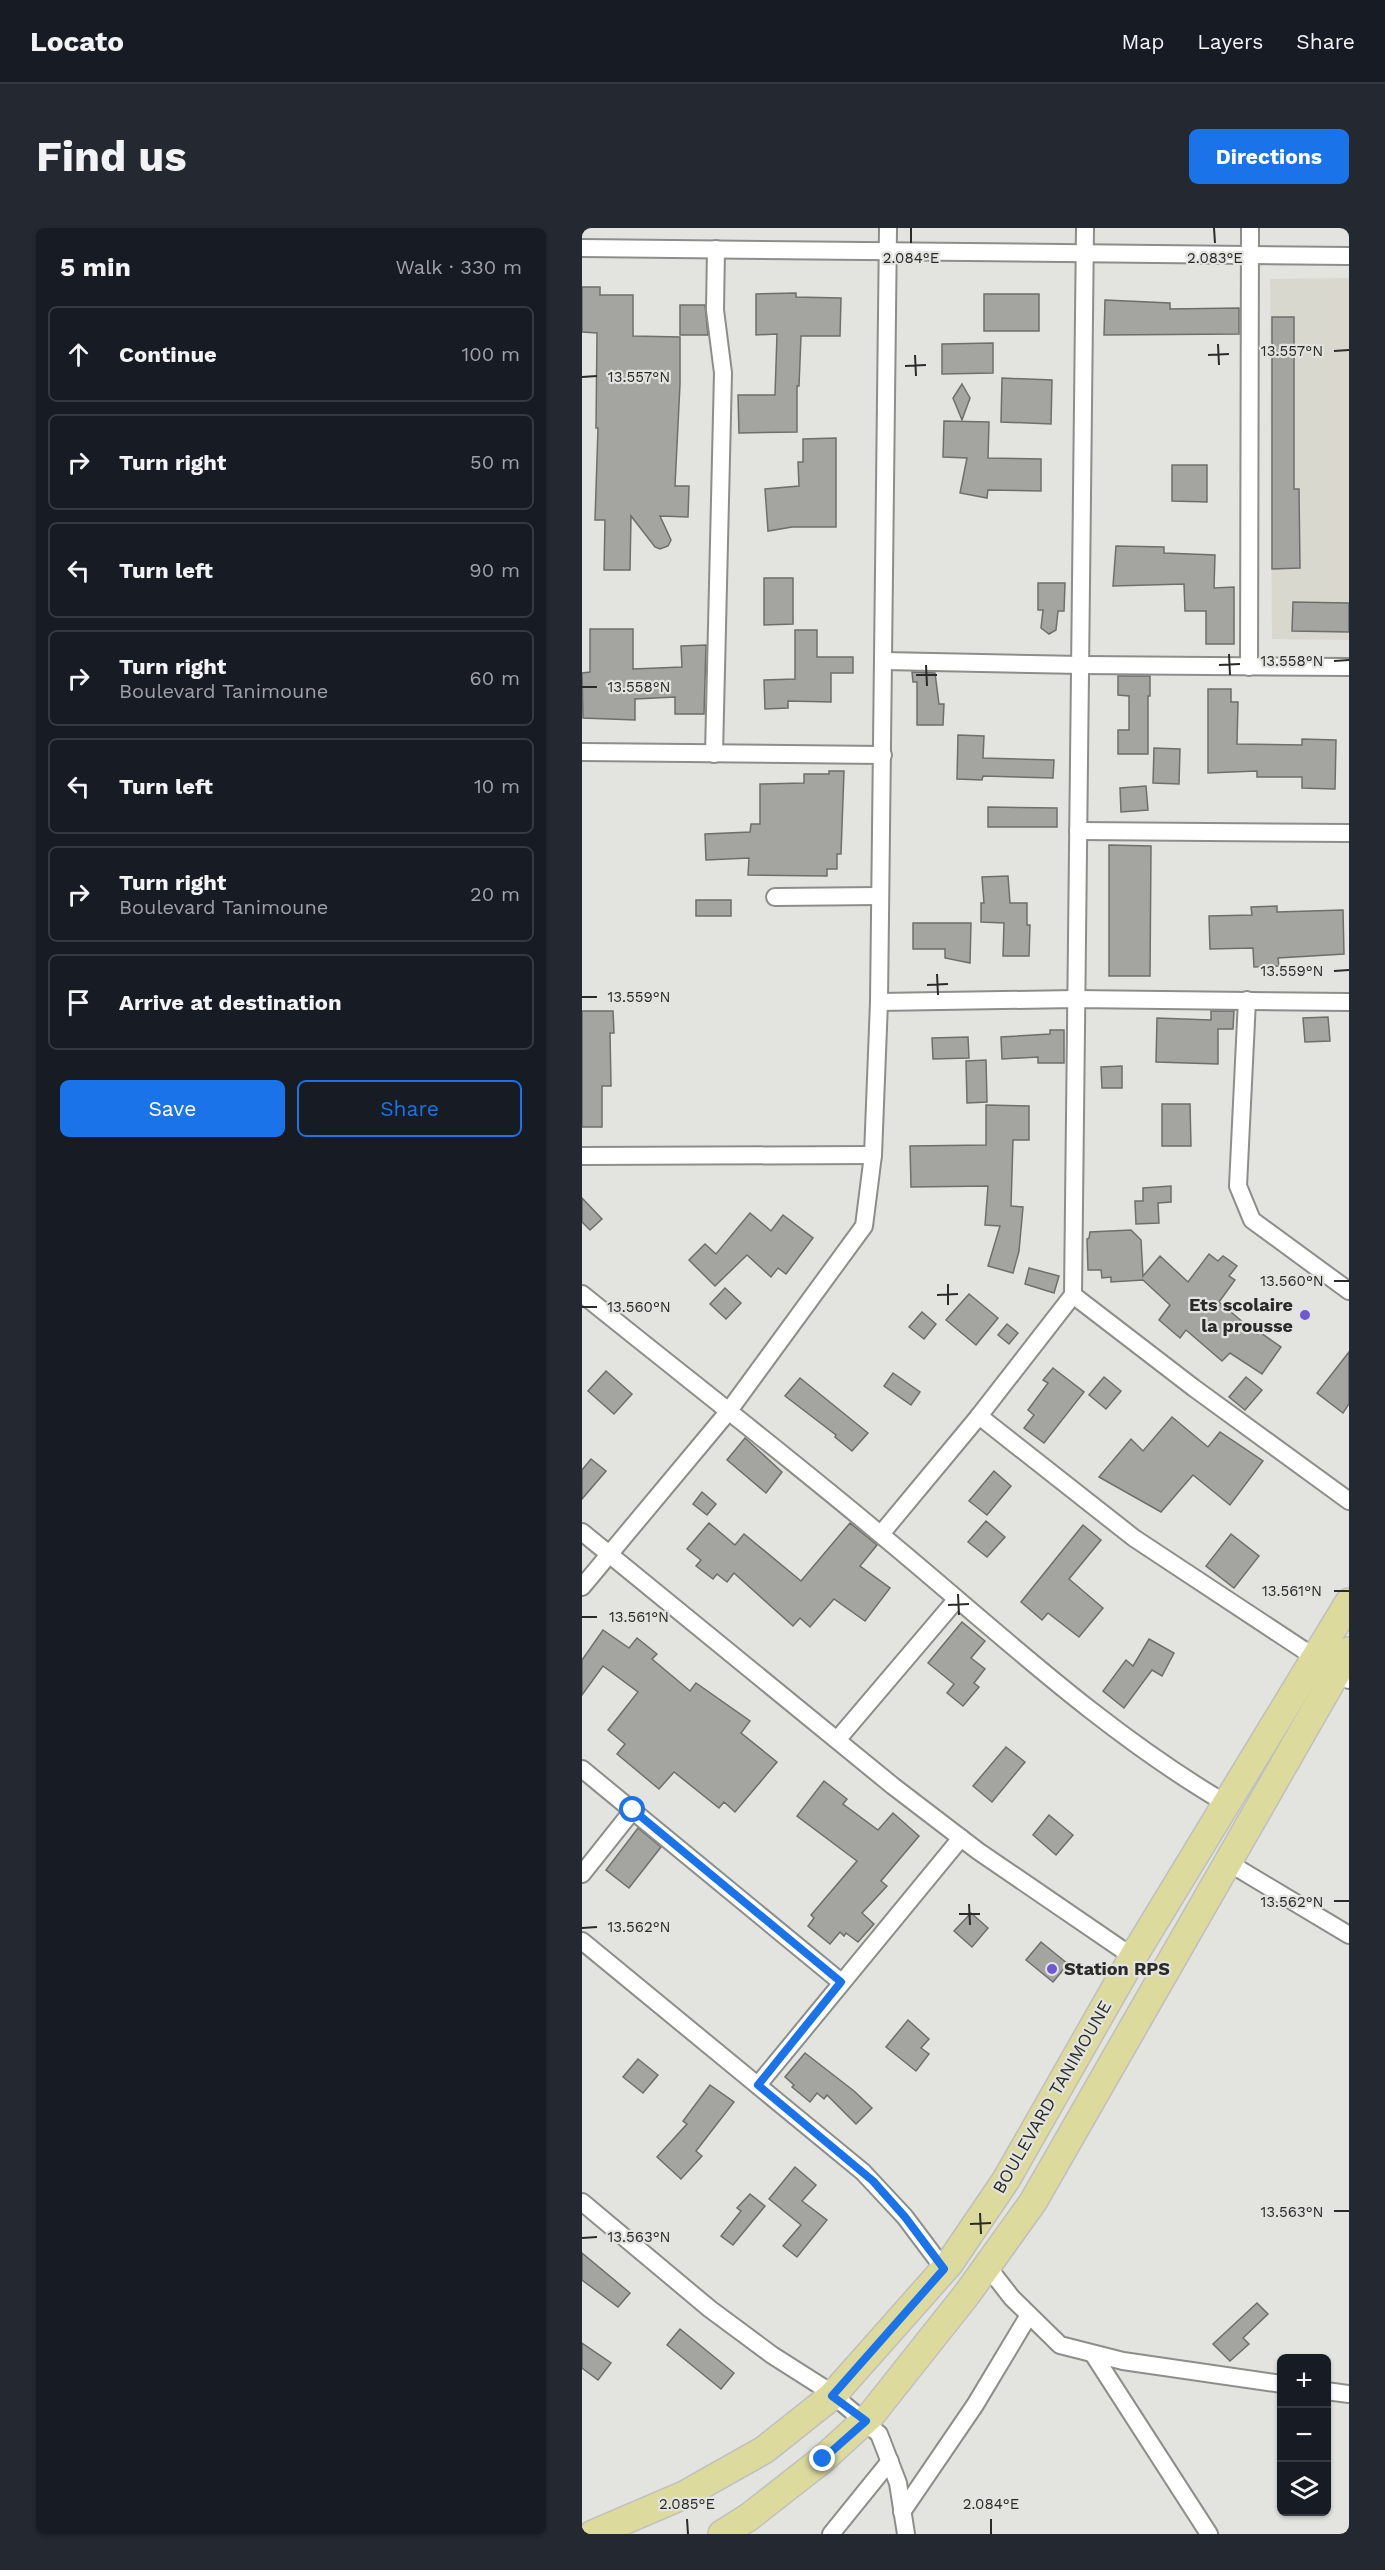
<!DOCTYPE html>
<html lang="en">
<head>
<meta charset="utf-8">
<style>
	:root { --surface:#171b24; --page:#242831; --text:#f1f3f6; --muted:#9ea1a6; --line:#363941; --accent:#1a73e8 }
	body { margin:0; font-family:"Work Sans",sans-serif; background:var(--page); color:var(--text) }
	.controls { position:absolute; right:18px; bottom:18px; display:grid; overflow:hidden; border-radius:9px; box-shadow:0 2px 4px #0004 }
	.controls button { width:54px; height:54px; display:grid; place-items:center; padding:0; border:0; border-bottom:2px solid var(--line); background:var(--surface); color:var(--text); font:30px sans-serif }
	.stop { position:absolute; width:18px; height:18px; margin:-14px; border:4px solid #1a73e8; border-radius:50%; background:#fff }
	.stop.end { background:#1a73e8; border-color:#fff; box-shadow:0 2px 6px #0008 }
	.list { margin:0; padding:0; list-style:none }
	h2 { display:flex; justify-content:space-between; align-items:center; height:78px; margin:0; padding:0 24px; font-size:26px }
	h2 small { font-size:20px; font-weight:400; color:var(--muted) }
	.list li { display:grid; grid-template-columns:39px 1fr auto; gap:18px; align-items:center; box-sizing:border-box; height:96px; margin:0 12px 12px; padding:0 12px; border:2px solid var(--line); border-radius:9px }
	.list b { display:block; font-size:22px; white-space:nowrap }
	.list p { margin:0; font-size:20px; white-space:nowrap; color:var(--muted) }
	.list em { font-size:20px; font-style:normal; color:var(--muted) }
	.actions { display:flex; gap:12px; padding:18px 24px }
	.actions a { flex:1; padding:14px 0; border:2px solid var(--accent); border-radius:9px; text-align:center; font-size:21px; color:var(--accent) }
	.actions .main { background:var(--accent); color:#fff }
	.icon { flex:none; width:33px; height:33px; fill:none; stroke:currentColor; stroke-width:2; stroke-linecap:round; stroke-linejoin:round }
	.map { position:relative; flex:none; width:767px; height:2306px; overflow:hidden; border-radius:9px }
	header { display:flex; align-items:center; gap:36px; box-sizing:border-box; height:84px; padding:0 30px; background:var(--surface); border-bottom:2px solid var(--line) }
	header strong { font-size:28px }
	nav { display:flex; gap:33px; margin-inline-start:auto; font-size:21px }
	.intro { display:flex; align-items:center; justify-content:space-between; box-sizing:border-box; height:144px; padding:0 36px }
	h1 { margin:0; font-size:42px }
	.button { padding:15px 27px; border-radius:9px; background:var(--accent); color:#fff; font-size:21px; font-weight:700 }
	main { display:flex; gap:36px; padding:0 36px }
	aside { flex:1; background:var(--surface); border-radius:9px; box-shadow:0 2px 4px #0004 }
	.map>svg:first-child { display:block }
	.built { fill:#d8d8ce }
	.building { fill:#a4a4a0; stroke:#6e6f6b; stroke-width:1.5 }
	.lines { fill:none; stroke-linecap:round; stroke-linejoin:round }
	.street-casing { stroke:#8d8d89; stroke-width:20 }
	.primary-casing { stroke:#bfbfbe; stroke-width:30 }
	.street { stroke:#fff; stroke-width:16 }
	.primary { stroke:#dcda9d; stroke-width:27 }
	.route { stroke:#1a73e8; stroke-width:8 }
	.ticks { fill:none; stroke:#2a2a28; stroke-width:2 }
	.poi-dot { fill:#6f59d2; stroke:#e3e3df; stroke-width:2 }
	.labels { text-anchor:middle; stroke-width:4.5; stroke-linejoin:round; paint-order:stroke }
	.poi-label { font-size:18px; font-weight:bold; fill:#2a2a28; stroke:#e3e3df; text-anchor:end }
	.street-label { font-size:18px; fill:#2a2a28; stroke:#e3e3df }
	.ticks-label { font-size:15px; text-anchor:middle; fill:#2a2a28; stroke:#e3e3df; stroke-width:4.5; stroke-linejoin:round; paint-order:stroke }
</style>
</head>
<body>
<header>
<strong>Locato</strong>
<nav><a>Map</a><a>Layers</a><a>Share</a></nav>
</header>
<div class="intro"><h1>Find us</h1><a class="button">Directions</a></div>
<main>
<aside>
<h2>5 min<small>Walk · 330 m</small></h2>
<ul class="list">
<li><svg class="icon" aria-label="ahead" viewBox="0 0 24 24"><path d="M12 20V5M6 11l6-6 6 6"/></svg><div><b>Continue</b></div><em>100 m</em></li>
<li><svg class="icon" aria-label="right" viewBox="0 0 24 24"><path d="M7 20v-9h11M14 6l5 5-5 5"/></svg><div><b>Turn right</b></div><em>50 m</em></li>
<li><svg class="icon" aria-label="left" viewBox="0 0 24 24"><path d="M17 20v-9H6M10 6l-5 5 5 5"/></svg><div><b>Turn left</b></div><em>90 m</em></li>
<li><svg class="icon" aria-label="right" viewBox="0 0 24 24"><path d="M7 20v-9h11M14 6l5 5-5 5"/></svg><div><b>Turn right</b><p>Boulevard Tanimoune</p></div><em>60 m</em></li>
<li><svg class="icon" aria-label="left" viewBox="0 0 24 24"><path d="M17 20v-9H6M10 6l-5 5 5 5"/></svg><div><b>Turn left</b></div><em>10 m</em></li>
<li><svg class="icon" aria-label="right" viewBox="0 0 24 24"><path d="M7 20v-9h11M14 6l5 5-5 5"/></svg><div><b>Turn right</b><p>Boulevard Tanimoune</p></div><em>20 m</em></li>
<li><svg class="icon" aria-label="arrive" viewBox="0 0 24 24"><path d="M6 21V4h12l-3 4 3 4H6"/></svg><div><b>Arrive at destination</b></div></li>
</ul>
<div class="actions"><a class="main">Save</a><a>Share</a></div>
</aside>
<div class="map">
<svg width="767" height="2306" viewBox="0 0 767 2306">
	<rect width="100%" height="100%" fill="#e3e3df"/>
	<polygon class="built" points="767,50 767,412 690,411 688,51"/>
	<g class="building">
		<polygon points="0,59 18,59 18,67 51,67 51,108 98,109 98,156 93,258 107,258 106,289 78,288 89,312 86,318 78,321 73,319 49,288 48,342 22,342 23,292 13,292 16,200 14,200 15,105 0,104"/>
		<polygon points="214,65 214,69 259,70 258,108 219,108 217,158 215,158 215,204 157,205 156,167 193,167 195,106 174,107 174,66"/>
		<rect x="402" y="66" width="55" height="37"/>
		<polygon points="523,72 588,75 588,81 657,80 657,106 522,107"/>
		<polygon points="98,77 123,77 126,107 98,107"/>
		<polygon points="690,89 712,89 712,261 717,261 718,340 690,341"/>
		<polygon points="411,115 411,145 360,146 360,116"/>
		<polygon points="420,150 470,152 469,196 419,194"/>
		<polygon points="380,156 388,170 380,192 371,170"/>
		<polygon points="362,193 407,194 406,230 459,231 459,263 406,262 405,270 378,265 385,230 361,229"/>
		<polygon points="254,210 254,299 210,299 186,303 183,261 217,258 216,234 221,234 221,211"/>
		<polygon points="590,237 625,237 625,274 590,273"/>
		<polygon points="534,318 582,319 582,325 633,327 632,360 652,359 652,416 624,416 624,383 603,383 602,356 531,358"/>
		<polygon points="182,350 211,350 211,396 182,397"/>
		<polygon points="456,355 483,355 482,383 476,383 474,402 467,406 459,400 461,382 456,382"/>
		<polygon points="711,374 767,375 767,404 710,403"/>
		<polygon points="8,401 51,401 51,441 100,439 99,418 124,417 122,486 93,486 93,469 53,471 53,492 1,490 0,445 8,444"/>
		<polygon points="213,402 235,402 235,429 271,429 271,445 249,445 249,474 206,473 206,480 183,481 182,452 213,451"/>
		<polygon points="330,444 353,445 357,476 362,476 361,497 335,497 335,454 331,454"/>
		<polygon points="536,448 568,448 568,468 566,468 566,526 536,526 536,502 547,502 547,468 536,467"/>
		<polygon points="626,461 649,461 649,474 656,474 655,516 720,517 720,511 754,512 753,561 720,560 720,549 675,549 675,543 626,545"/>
		<polygon points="376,507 402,508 401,530 472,532 471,550 401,548 400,552 375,551"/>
		<polygon points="572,520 598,521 597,556 571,555"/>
		<polygon points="247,543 262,543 259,626 255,626 255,641 245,641 245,648 166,647 167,630 124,632 123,606 168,604 169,596 178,596 178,556 222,555 222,546 247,546"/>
		<polygon points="564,558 566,582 539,584 538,560"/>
		<polygon points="406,579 475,580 475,599 406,599"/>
		<polygon points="527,617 569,618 568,748 527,748"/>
		<polygon points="426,648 428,675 445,675 445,697 448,697 447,728 421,728 422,695 399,694 399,675 402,675 400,649"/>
		<rect x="114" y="672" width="35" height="16"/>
		<polygon points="695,678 695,684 761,682 762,726 696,730 697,738 672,739 671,720 628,721 627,688 670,687 669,679"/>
		<polygon points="331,695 389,695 388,735 363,730 363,721 331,721"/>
		<polygon points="0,783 31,783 32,805 28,805 29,858 20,858 20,899 0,899"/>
		<polygon points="629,783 652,783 651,801 636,801 636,836 574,834 575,790 629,792"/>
		<polygon points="746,789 748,813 723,814 721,790"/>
		<polygon points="468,802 482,802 482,835 456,835 456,829 420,831 419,809 468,806"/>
		<polygon points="386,809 387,830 351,831 350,810"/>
		<polygon points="404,832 405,874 385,875 384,833"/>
		<polygon points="540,838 540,860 520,860 519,839"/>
		<polygon points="580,876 608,876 609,918 580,918"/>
		<polygon points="404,877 447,878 447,912 431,912 429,978 441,979 437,1023 431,1045 406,1038 418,998 403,997 406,958 329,959 328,918 404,917"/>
		<polygon points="589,958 589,974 576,975 577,995 554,996 553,973 561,973 561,960"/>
		<polygon points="0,970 20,991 8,1002 0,994"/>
		<polygon points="168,985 189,1003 201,987 231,1010 204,1046 196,1040 189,1049 165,1027 133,1058 107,1032 123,1016 134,1026"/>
		<polygon points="549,1002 559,1012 561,1048 578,1028 606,1054 627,1026 636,1033 641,1028 655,1038 647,1048 653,1052 637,1074 675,1106 676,1103 699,1119 680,1146 648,1125 640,1133 604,1102 598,1110 577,1092 588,1077 561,1052 529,1054 529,1049 520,1050 519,1042 506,1042 505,1011 507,1010 508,1004"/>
		<polygon points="447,1040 477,1048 472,1065 443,1056"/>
		<polygon points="143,1060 159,1075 144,1091 128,1076"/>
		<polygon points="387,1066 416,1090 394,1117 364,1092"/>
		<polygon points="340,1084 354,1096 342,1111 327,1099"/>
		<polygon points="425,1096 436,1105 427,1116 416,1107"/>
		<polygon points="767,1124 767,1176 761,1185 735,1165"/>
		<polygon points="471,1140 502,1164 462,1215 442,1200 452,1187 446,1182 466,1155 461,1152"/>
		<polygon points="24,1143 50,1166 32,1186 6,1163"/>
		<polygon points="311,1145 338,1164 329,1177 302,1158"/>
		<polygon points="522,1149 539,1163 524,1181 507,1167"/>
		<polygon points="664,1149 680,1162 663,1182 647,1169"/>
		<polygon points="218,1150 286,1205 270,1223 253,1209 254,1207 203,1168"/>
		<polygon points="590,1189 626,1219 638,1204 681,1233 648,1277 611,1247 579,1284 517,1249 549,1211 561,1223"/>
		<polygon points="163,1210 200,1244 184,1265 145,1232"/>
		<polygon points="9,1231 24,1243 0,1271 0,1242"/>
		<polygon points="412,1243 429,1258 405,1287 387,1273"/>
		<polygon points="120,1264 134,1276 125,1287 111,1276"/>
		<polygon points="404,1293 423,1309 405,1329 386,1314"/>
		<polygon points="127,1295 153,1317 162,1306 219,1353 268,1295 295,1317 278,1338 308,1360 283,1393 252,1371 228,1399 218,1390 211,1398 152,1345 145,1354 135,1346 131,1351 114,1338 119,1332 105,1321"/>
		<polygon points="501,1297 519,1312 487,1351 521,1380 497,1409 466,1385 460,1392 439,1374"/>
		<polygon points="649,1306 677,1328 652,1360 624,1338"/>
		<polygon points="380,1394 403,1413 389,1430 403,1441 392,1455 397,1459 381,1478 365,1465 372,1456 346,1435"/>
		<polygon points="21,1402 47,1420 55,1410 75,1426 70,1431 108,1463 114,1455 168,1493 159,1505 195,1534 153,1584 142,1574 137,1580 92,1544 77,1561 35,1526 43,1516 26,1502 56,1464 21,1438 0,1467 0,1432"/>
		<polygon points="567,1411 592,1425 580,1448 570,1442 542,1480 521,1463 544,1432 551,1438"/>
		<polygon points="424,1519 443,1534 410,1574 391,1558"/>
		<polygon points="242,1553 265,1571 261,1576 296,1602 311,1585 337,1608 299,1653 305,1658 280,1685 292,1696 276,1714 264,1705 262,1708 258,1704 248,1716 226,1698 232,1690 229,1687 275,1633 215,1588"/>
		<polygon points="467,1587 491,1607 474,1627 451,1607"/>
		<polygon points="56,1600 79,1619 47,1660 24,1642"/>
		<polygon points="389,1685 406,1700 390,1719 372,1703"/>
		<polygon points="459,1714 486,1736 471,1754 444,1732"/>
		<polygon points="326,1792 347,1811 339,1820 347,1826 334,1843 304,1819"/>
		<polygon points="223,1825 272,1863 290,1880 274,1896 245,1867 242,1871 235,1865 228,1874 210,1859 212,1857 203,1849"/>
		<polygon points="56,1831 76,1847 61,1865 41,1849"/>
		<polygon points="128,1857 152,1874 114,1923 120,1928 99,1951 75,1929 105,1896 101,1893"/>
		<polygon points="213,1939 234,1957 220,1973 245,1992 215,2029 201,2018 219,1997 187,1971"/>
		<polygon points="168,1966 183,1978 151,2017 139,2008 159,1983 155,1980"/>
		<polygon points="0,2025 48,2065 36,2079 0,2052"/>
		<polygon points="675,2075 686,2086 661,2110 667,2116 648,2133 631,2116"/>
		<polygon points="98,2101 152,2145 139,2161 85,2117"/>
		<polygon points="0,2115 29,2135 16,2152 0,2140"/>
	</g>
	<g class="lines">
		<g class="street-casing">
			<g id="street">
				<polyline points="503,0 491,1067 612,1160 767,1273"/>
				<polyline points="0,20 767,28"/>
				<polyline points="302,433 500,437 767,439"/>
				<polyline points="667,439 668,0"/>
				<polyline points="0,524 301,527"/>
				<polyline points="132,526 141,145 133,82 134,21"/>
				<polyline points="496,603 767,605"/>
				<polyline points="193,669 297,668"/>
				<polyline points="665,772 656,958 670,992 767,1063"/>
				<polyline points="297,774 493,771 767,774"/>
				<polyline points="0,928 291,927"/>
				<path d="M 0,1066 C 99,1146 200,1224 298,1306 C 411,1399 518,1502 645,1576"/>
				<polyline points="397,1188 552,1310 767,1452"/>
				<polyline points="0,1304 311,1558 396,1623 551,1729"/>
				<polyline points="299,1306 397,1188 491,1067"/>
				<polyline points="0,1359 146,1184 282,998 291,927 297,774 306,0"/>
				<polyline points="255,1512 374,1372"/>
				<polyline points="0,1541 259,1754"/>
				<polyline points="647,1635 767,1707"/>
				<polyline points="0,1646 51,1582"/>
				<polyline points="0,1713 281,1944 323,1989 362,2041"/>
				<polyline points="176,1857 379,1610"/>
				<polyline points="0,1974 128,2081 190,2127 245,2162 297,2206 316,2255 324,2306"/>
				<polyline points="405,2038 430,2070 478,2117 541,2133 700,2156"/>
				<polyline points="511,2126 627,2306"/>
				<polyline points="744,2163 767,2166"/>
				<polyline points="320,2284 393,2177 447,2087"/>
				<polyline points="249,2306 308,2233"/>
			</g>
		</g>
		<g class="primary-casing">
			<g id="primary">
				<polyline points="11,2306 102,2267 182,2222 250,2168 367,2036 424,1952 551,1729 767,1374"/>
				<polyline points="140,2306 167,2289 241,2231 289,2187 385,2066 451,1974 767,1423"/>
			</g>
		</g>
		<use href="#street" class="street"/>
		<use href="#primary" class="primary"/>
	</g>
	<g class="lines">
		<polyline class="route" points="51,1582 259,1754 176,1857 291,1953 323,1989 362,2041 250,2168 284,2193 241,2231"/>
	</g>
	<path class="ticks" d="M 329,0 L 329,15M 632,0 L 633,15M 636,116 L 637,137M 752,123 L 767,122M 333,127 L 334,148M 626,127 L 647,126M 323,138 L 344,137M 0,149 L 15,148M 647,426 L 648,447M 752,433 L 767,432M 344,437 L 345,458M 637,437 L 658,436M 334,447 L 355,447M 0,459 L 15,459M 752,743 L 767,742M 355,746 L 356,767M 345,757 L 366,756M 0,769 L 15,769M 752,1053 L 767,1053M 366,1056 L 366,1077M 355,1067 L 376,1066M 0,1079 L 15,1079M 752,1363 L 767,1363M 376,1366 L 377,1387M 366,1377 L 387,1376M 0,1389 L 15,1389M 752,1673 L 767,1673M 387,1676 L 388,1697M 377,1686 L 398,1686M 0,1700 L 15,1699M 752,1983 L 767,1983M 398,1985 L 399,2006M 388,1996 L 409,1995M 0,2010 L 15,2009M 105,2291 L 106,2306M 409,2291 L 409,2306"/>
	<g class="poi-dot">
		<circle cx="723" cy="1087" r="6"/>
		<circle cx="470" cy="1741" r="6"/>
	</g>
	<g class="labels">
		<g class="poi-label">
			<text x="711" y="1083">Ets scolaire<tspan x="711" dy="21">la prousse</tspan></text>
			<text x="482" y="1747" text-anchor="start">Station RPS</text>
		</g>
		<g class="street-label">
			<text transform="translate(470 1869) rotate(-60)" y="6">BOULEVARD TANIMOUNE</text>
		</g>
	</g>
	<g class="ticks-label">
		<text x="329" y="35">2.084°E</text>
		<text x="633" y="35">2.083°E</text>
		<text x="710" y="128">13.557°N</text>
		<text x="57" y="154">13.557°N</text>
		<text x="710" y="438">13.558°N</text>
		<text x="57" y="464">13.558°N</text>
		<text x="710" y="748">13.559°N</text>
		<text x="57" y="774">13.559°N</text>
		<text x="710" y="1058">13.560°N</text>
		<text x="57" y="1084">13.560°N</text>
		<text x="710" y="1368">13.561°N</text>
		<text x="57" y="1394">13.561°N</text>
		<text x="710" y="1679">13.562°N</text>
		<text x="57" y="1704">13.562°N</text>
		<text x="710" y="1989">13.563°N</text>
		<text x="57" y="2014">13.563°N</text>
		<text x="105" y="2281">2.085°E</text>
		<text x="409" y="2281">2.084°E</text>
	</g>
</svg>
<div class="controls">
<button>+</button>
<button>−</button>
<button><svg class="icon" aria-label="layers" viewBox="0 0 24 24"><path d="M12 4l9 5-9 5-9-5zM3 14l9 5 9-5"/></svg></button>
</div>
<div class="stop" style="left:51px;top:1582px"></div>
<div class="stop end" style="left:241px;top:2231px"></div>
</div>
</main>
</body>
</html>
